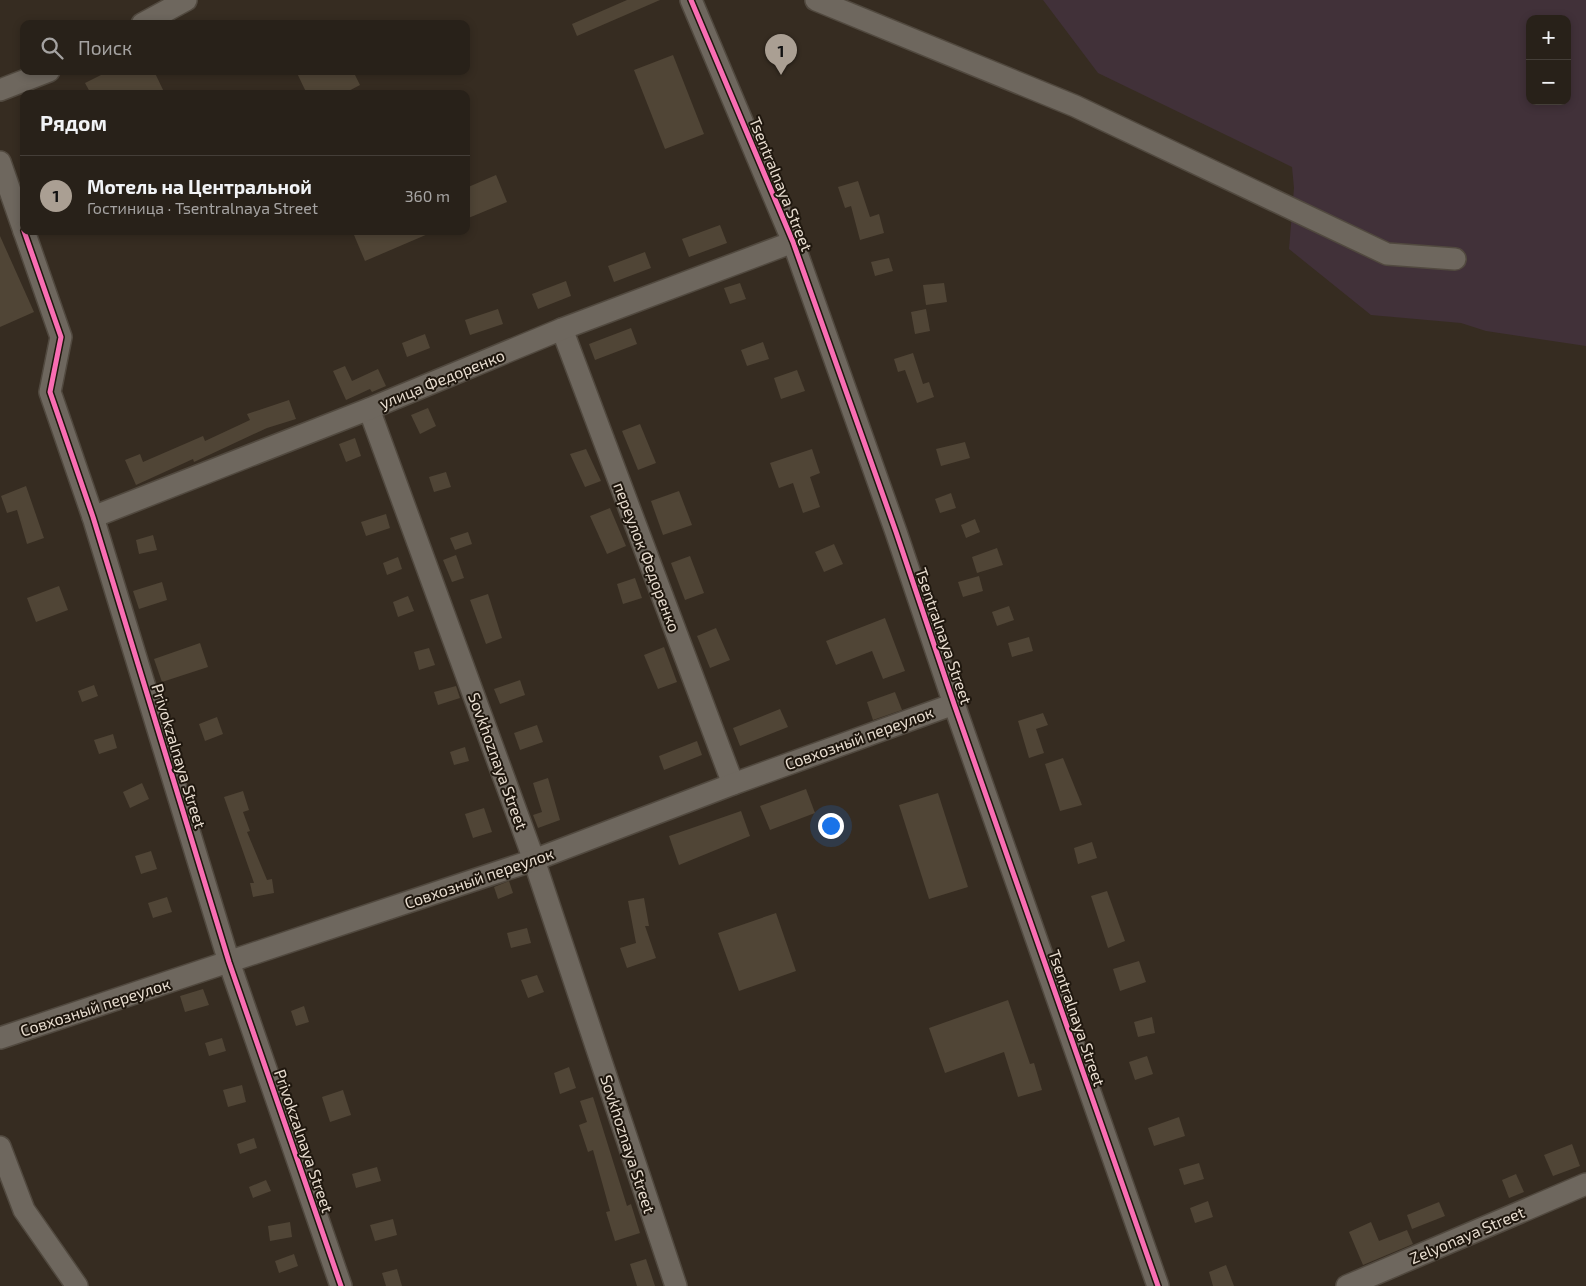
<!DOCTYPE html>
<html lang="ru">
<head>
<meta charset="utf-8">
<style>
	:root { --surface:#282119; --page:#302922; --text:#f1f3f6; --muted:#a5a3a2; --line:#443e38; --accent:#aa9f93 }
	body { margin:0; font-family:"Exo 2",sans-serif; background:var(--page); color:var(--text) }
	.controls { position:absolute; right:15px; top:15px; display:grid; overflow:hidden; border-radius:10px; box-shadow:0 2px 8px #0003 }
	.controls button { width:45px; height:45px; display:grid; place-items:center; padding:0; border:0; border-bottom:1px solid var(--line); background:var(--surface); color:var(--text); font:25px sans-serif }
	.you { position:absolute; left:830px; top:825px; width:18px; height:18px; margin:-12px; border:4px solid #fff; border-radius:50%; background:#1a73e8; box-shadow:0 0 0 8px #1a73e833 }
	.badge { display:grid; place-items:center; width:32px; height:32px; border-radius:50%; background:var(--accent); color:#111; font-size:16px; font-weight:700 }
	.pin { position:absolute; translate:-50% -41px; filter:drop-shadow(0 1px 2px #0008) }
	.pin::after { content:''; position:absolute; top:26px; width:18px; height:15px; background:inherit; clip-path:polygon(0 0,100% 0,50% 100%) }
	.list { margin:0; padding:0; list-style:none }
	h2 { display:flex; justify-content:space-between; align-items:center; height:65px; margin:0; padding:0 20px; font-size:21px }
	h2 small { font-size:16px; font-weight:400; color:var(--muted) }
	.list li { display:grid; grid-template-columns:32px 1fr auto; gap:15px; align-items:center; box-sizing:border-box; height:80px; padding:0 20px; border-top:1px solid var(--line) }
	.list b { display:block; font-size:19px; white-space:nowrap }
	.list p { margin:0; font-size:16px; white-space:nowrap; color:var(--muted) }
	.list em { font-size:16px; font-style:normal; color:var(--muted) }
	.icon { flex:none; width:28px; height:28px; fill:none; stroke:currentColor; stroke-width:2; stroke-linecap:round; stroke-linejoin:round }
	.map { position:relative; flex:none; width:1586px; height:1286px; overflow:hidden }
	.search { position:absolute; background:var(--surface); box-shadow:0 2px 8px #0003; left:20px; top:20px; width:450px; height:55px; display:flex; align-items:center; gap:12px; box-sizing:border-box; padding:0 18px; border-radius:10px; color:var(--muted); font-size:19px }
	.panel { position:absolute; background:var(--surface); box-shadow:0 2px 8px #0003; left:20px; top:90px; width:450px; height:145px; border-radius:10px }
	.map>svg:first-child { display:block }
	.industrial { fill:#413139; fill-rule:evenodd }
	.building { fill:#504536 }
	.lines { fill:none; stroke-linecap:round; stroke-linejoin:round }
	.minor-casing { stroke:#51493f; stroke-width:24 }
	.minor { stroke:#6e675e; stroke-width:21 }
	.cycleway-casing { stroke:#1f170e; stroke-width:8 }
	.cycleway { stroke:#f96db3; stroke-width:5 }
	.labels { text-anchor:middle; stroke-width:4; stroke-linejoin:round; paint-order:stroke }
	.street-label { font-size:16px; fill:#e8ddd0; stroke:#1f170e }
</style>
</head>
<body>
<div class="map">
<svg width="1586" height="1286" viewBox="0 0 1586 1286">
	<rect width="100%" height="100%" fill="#362c21"/>
	<path class="industrial" d="M 1043,0 L 1586,0 L 1586,346 L 1486,331 L 1461,323 L 1371,315 L 1289,249 L 1294,188 L 1292,167 L 1098,73 ZM 1530,19 L 1567,19 L 1567,101 L 1530,101 Z"/>
	<g class="building">
		<polygon points="627,0 660,0 577,36 572,24"/>
		<polygon points="673,55 704,134 665,149 634,70"/>
		<polygon points="109,71 154,71 165,94 91,94 85,83"/>
		<polygon points="296,71 353,71 360,85 343,94 307,94"/>
		<polygon points="496,175 507,202 466,219 466,188"/>
		<polygon points="858,181 870,217 879,214 884,233 860,240 851,206 845,208 838,187"/>
		<polygon points="720,225 727,243 689,257 682,239"/>
		<polygon points="363,231 435,231 365,261 354,235"/>
		<polygon points="0,236 34,312 0,327"/>
		<polygon points="645,252 651,268 614,282 608,266"/>
		<polygon points="889,258 893,271 875,276 871,262"/>
		<polygon points="566,281 571,296 538,309 532,294"/>
		<polygon points="740,283 746,299 730,304 724,288"/>
		<polygon points="944,283 947,302 926,305 923,285"/>
		<polygon points="498,309 503,324 470,335 465,320"/>
		<polygon points="926,309 930,331 915,334 911,312"/>
		<polygon points="631,328 637,344 595,360 589,344"/>
		<polygon points="425,334 430,348 407,357 402,343"/>
		<polygon points="763,342 769,359 747,366 741,350"/>
		<polygon points="913,353 923,384 929,382 934,397 917,403 905,370 898,372 894,359"/>
		<polygon points="345,366 352,381 378,369 386,386 372,392 370,389 346,400 333,371"/>
		<polygon points="797,370 805,391 781,399 774,378"/>
		<polygon points="289,400 296,419 267,428 194,462 193,459 136,485 125,460 140,454 143,462 203,436 205,441 250,420 247,414"/>
		<polygon points="428,408 436,426 420,434 411,415"/>
		<polygon points="640,424 656,463 638,470 622,431"/>
		<polygon points="355,438 361,456 346,462 339,444"/>
		<polygon points="965,442 970,458 941,466 936,449"/>
		<polygon points="586,449 601,481 585,487 570,454"/>
		<polygon points="812,449 820,473 810,477 820,507 803,513 793,483 779,488 770,463"/>
		<polygon points="446,472 451,487 434,492 429,477"/>
		<polygon points="26,486 44,538 27,544 17,510 7,513 1,496"/>
		<polygon points="679,491 692,525 663,535 651,501"/>
		<polygon points="951,493 956,508 940,513 935,499"/>
		<polygon points="610,508 626,546 607,554 590,516"/>
		<polygon points="386,514 390,528 366,536 361,522"/>
		<polygon points="975,519 980,532 966,538 961,525"/>
		<polygon points="468,532 472,544 455,550 450,538"/>
		<polygon points="153,535 157,550 139,554 136,540"/>
		<polygon points="834,544 843,564 824,572 815,552"/>
		<polygon points="997,548 1003,565 977,573 972,557"/>
		<polygon points="456,555 464,578 452,582 443,560"/>
		<polygon points="690,556 704,593 685,600 671,563"/>
		<polygon points="398,557 402,569 387,575 383,563"/>
		<polygon points="979,576 983,591 963,597 958,582"/>
		<polygon points="635,578 642,598 623,604 617,584"/>
		<polygon points="162,582 167,600 139,609 133,591"/>
		<polygon points="59,586 68,610 36,622 27,598"/>
		<polygon points="488,594 502,638 486,644 470,600"/>
		<polygon points="408,596 414,611 398,617 393,602"/>
		<polygon points="1009,606 1014,620 997,626 992,612"/>
		<polygon points="885,618 905,671 883,679 872,651 836,665 826,641"/>
		<polygon points="716,628 730,660 710,668 697,636"/>
		<polygon points="1029,637 1033,651 1012,657 1008,643"/>
		<polygon points="200,643 208,667 162,682 154,659"/>
		<polygon points="664,647 677,682 658,689 644,655"/>
		<polygon points="429,648 435,665 419,670 414,652"/>
		<polygon points="520,680 525,695 500,704 494,689"/>
		<polygon points="94,685 98,696 82,702 78,691"/>
		<polygon points="456,686 460,698 438,705 434,692"/>
		<polygon points="895,692 902,710 873,720 867,702"/>
		<polygon points="780,709 788,727 740,746 733,728"/>
		<polygon points="1043,713 1048,725 1036,729 1044,753 1029,758 1018,721"/>
		<polygon points="217,717 223,734 205,741 199,724"/>
		<polygon points="537,725 543,742 520,750 514,733"/>
		<polygon points="113,734 117,748 99,754 94,740"/>
		<polygon points="697,741 702,755 664,770 659,756"/>
		<polygon points="465,747 469,761 454,765 450,752"/>
		<polygon points="1063,758 1082,805 1060,811 1045,764"/>
		<polygon points="548,778 560,820 538,828 533,815 542,812 533,783"/>
		<polygon points="142,783 149,799 130,808 123,792"/>
		<polygon points="806,789 815,813 770,830 760,806"/>
		<polygon points="243,791 249,810 243,812 250,831 247,832 267,880 272,879 274,893 253,897 250,883 254,883 224,797"/>
		<polygon points="938,793 968,887 929,899 899,805"/>
		<polygon points="484,808 492,832 473,838 465,814"/>
		<polygon points="741,811 750,836 679,865 669,836"/>
		<polygon points="1092,842 1097,858 1078,864 1074,848"/>
		<polygon points="151,851 157,869 141,874 135,856"/>
		<polygon points="509,881 513,893 498,899 494,887"/>
		<polygon points="1107,891 1125,941 1108,948 1091,896"/>
		<polygon points="167,897 172,912 153,918 148,903"/>
		<polygon points="644,898 649,926 645,926 656,958 627,968 620,948 636,943 628,901"/>
		<polygon points="776,913 796,971 739,991 718,933"/>
		<polygon points="527,928 531,943 511,948 507,933"/>
		<polygon points="1139,961 1146,982 1120,991 1113,969"/>
		<polygon points="537,975 544,992 528,998 521,980"/>
		<polygon points="203,989 209,1005 185,1012 180,996"/>
		<polygon points="1008,1000 1030,1064 1034,1063 1042,1090 1018,1097 1004,1052 945,1073 929,1028"/>
		<polygon points="304,1006 309,1022 296,1026 291,1011"/>
		<polygon points="1152,1017 1155,1033 1138,1037 1134,1022"/>
		<polygon points="222,1038 226,1051 209,1056 205,1043"/>
		<polygon points="1147,1056 1153,1074 1135,1080 1129,1062"/>
		<polygon points="569,1067 576,1088 560,1094 554,1073"/>
		<polygon points="242,1085 246,1102 228,1107 223,1090"/>
		<polygon points="343,1090 351,1115 330,1122 322,1097"/>
		<polygon points="593,1097 627,1206 631,1204 640,1233 615,1241 606,1212 610,1211 593,1150 588,1152 579,1125 587,1122 580,1101"/>
		<polygon points="1179,1117 1185,1136 1154,1146 1148,1128"/>
		<polygon points="254,1138 257,1148 240,1154 237,1144"/>
		<polygon points="1572,1144 1580,1166 1553,1176 1544,1155"/>
		<polygon points="1199,1163 1204,1179 1184,1185 1179,1169"/>
		<polygon points="377,1167 381,1181 356,1188 352,1174"/>
		<polygon points="1516,1174 1524,1192 1509,1198 1502,1180"/>
		<polygon points="266,1180 271,1191 253,1198 249,1187"/>
		<polygon points="1208,1201 1213,1217 1195,1223 1190,1208"/>
		<polygon points="1439,1202 1445,1216 1412,1229 1407,1215"/>
		<polygon points="393,1219 397,1235 375,1241 370,1225"/>
		<polygon points="290,1222 292,1237 270,1241 268,1226"/>
		<polygon points="1371,1222 1379,1241 1407,1230 1413,1244 1363,1265 1349,1232"/>
		<polygon points="294,1254 298,1266 279,1273 275,1261"/>
		<polygon points="646,1259 655,1286 637,1286 630,1264"/>
		<polygon points="1226,1265 1234,1286 1213,1286 1209,1272"/>
		<polygon points="397,1269 402,1286 386,1286 382,1273"/>
	</g>
	<g class="lines">
		<g class="minor-casing">
			<g id="minor">
				<polyline points="691,0 793,242 896,532 954,704 1158,1286"/>
				<polyline points="816,0 1075,106 1387,254 1455,259"/>
				<polyline points="142,24 186,0"/>
				<polyline points="0,90 49,71"/>
				<polyline points="0,162 24,231"/>
				<polyline points="24,231 61,337 50,392 93,517 229,962 341,1286"/>
				<polyline points="562,329 733,784"/>
				<polyline points="369,409 534,860 676,1286"/>
				<polyline points="93,517 369,409 562,329 793,242"/>
				<polyline points="0,1038 534,860 733,784 954,704"/>
				<polyline points="0,1147 24,1210 77,1286"/>
				<polyline points="1347,1286 1586,1184"/>
			</g>
		</g>
		<use href="#minor" class="minor"/>
		<g class="cycleway-casing">
			<g id="cycleway">
				<polyline points="691,0 793,242 896,532 954,704 1158,1286"/>
				<polyline points="24,231 61,337 50,392 93,517 229,962 341,1286"/>
			</g>
		</g>
		<use href="#cycleway" class="cycleway"/>
	</g>
	<g class="labels">
		<g class="street-label">
			<text transform="translate(781 184) rotate(68)" y="6">Tsentralnaya Street</text>
			<text transform="translate(442 379) rotate(-22)" y="6">улица Федоренко</text>
			<text transform="translate(647 557) rotate(69)" y="6">переулок Федоренко</text>
			<text transform="translate(944 636) rotate(71)" y="6">Tsentralnaya Street</text>
			<text transform="translate(859 738) rotate(-20)" y="6">Совхозный переулок</text>
			<text transform="translate(179 756) rotate(73)" y="6">Privokzalnaya Street</text>
			<text transform="translate(498 761) rotate(70)" y="6">Sovkhoznaya Street</text>
			<text transform="translate(479 878) rotate(-19)" y="6">Совхозный переулок</text>
			<text transform="translate(95 1007) rotate(-18)" y="6">Совхозный переулок</text>
			<text transform="translate(1077 1018) rotate(71)" y="6">Tsentralnaya Street</text>
			<text transform="translate(304 1141) rotate(71)" y="6">Privokzalnaya Street</text>
			<text transform="translate(628 1144) rotate(72)" y="6">Sovkhoznaya Street</text>
			<text transform="translate(1467 1235) rotate(-23)" y="6">Zelyonaya Street</text>
		</g>
	</g>
</svg>
<div class="controls">
<button>+</button>
<button>−</button>
</div>
<div class="you"></div>
<div class="pin badge" style="left:781px;top:75px">1</div>
<div class="search"><svg class="icon" aria-label="search" viewBox="0 0 24 24"><circle cx="10" cy="10" r="6"/><path d="M15 15l6 6"/></svg>Поиск</div>
<section class="panel">
<h2>Рядом<small></small></h2>
<ul class="list">
<li><span class="badge">1</span><div><b>Мотель на Центральной</b><p>Гостиница · Tsentralnaya Street</p></div><em>360 m</em></li>
</ul>
</section>
</div>
</body>
</html>
